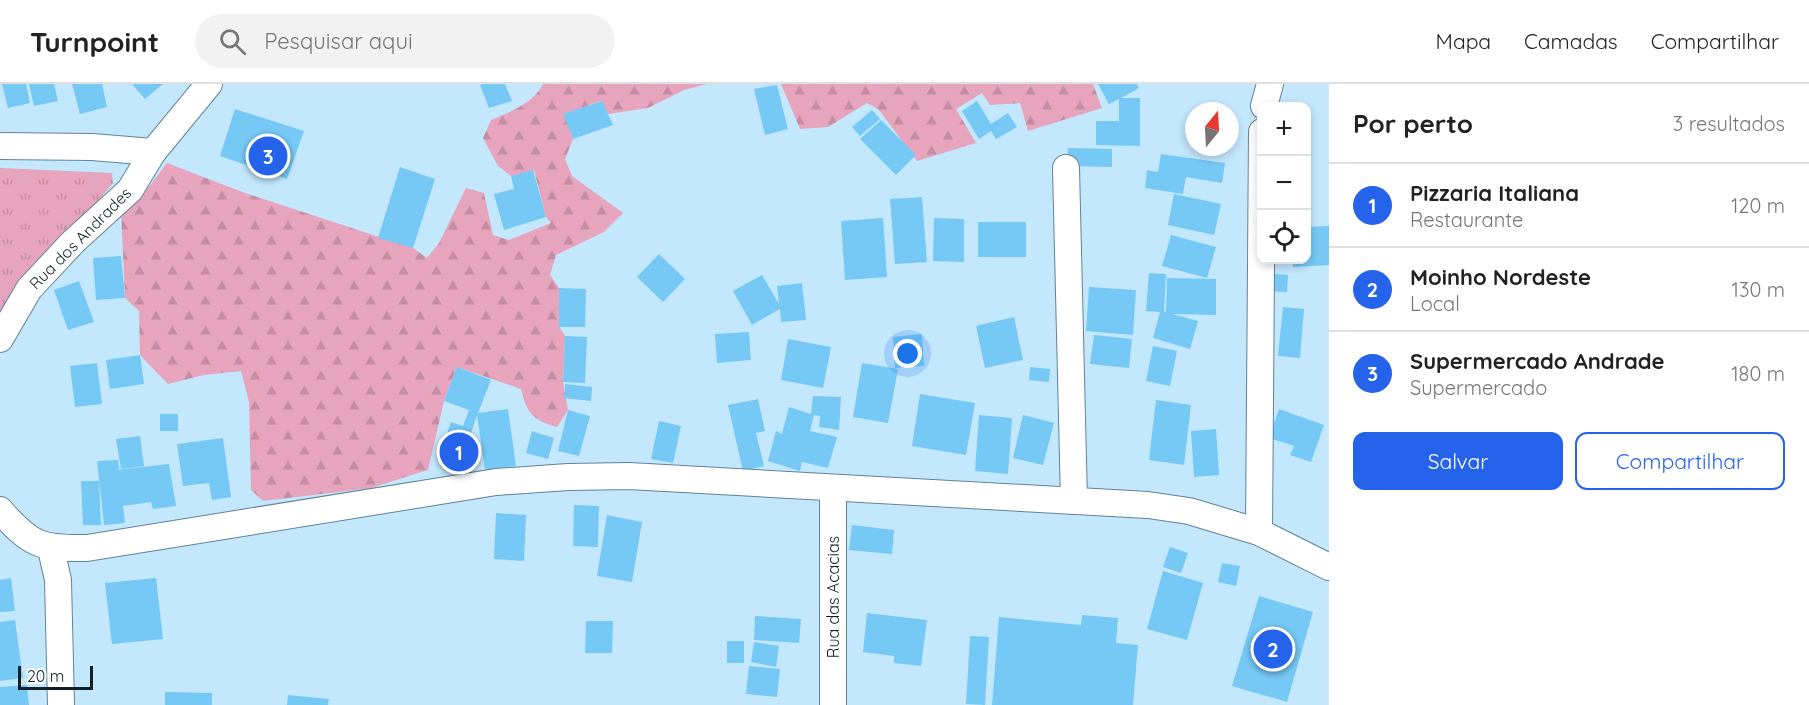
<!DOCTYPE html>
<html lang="pt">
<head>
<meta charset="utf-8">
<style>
	:root { --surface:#fff; --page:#f2f2f2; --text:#222; --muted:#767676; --line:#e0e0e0; --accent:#2563eb }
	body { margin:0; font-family:Quicksand,sans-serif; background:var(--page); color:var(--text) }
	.controls { position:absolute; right:18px; top:18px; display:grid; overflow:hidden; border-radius:12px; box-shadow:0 3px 9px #0003 }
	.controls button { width:54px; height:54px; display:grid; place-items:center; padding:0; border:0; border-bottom:2px solid var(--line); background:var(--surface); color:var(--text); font:30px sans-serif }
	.compass { position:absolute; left:1185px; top:18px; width:54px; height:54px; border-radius:50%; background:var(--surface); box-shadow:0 3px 9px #0003; rotate:18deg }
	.scale { position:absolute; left:18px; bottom:15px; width:75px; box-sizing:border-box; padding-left:6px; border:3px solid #121f27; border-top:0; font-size:16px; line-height:21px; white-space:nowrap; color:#121f27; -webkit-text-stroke:4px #fff; paint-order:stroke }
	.you { position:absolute; left:908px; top:270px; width:21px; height:21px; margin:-15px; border:4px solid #fff; border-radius:50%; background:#1a73e8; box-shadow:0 0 0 9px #1a73e833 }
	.badge { display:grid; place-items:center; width:39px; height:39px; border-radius:50%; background:var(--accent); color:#fff; font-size:20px; font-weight:700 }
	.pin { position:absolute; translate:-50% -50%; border:3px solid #fff; box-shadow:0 2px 6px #0006 }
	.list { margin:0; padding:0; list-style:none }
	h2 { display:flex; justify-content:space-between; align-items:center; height:78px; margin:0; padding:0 24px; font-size:26px }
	h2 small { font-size:20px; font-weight:400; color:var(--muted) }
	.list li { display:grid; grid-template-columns:39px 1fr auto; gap:18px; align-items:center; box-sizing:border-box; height:84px; padding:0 24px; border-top:2px solid var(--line) }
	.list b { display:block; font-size:22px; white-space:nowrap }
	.list p { margin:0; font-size:20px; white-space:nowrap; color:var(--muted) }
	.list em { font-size:20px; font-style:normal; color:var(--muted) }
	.actions { display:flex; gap:12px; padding:18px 24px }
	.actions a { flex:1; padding:14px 0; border:2px solid var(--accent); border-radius:12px; text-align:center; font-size:21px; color:var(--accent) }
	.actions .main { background:var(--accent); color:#fff }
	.icon { flex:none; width:33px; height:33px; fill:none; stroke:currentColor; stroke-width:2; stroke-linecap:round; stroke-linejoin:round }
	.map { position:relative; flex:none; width:1329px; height:621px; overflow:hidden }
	header { display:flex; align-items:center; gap:36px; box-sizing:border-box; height:84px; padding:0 30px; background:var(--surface); border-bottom:2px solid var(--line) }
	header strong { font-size:28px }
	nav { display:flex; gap:33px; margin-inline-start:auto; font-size:21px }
	.search { width:420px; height:54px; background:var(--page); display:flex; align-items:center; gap:15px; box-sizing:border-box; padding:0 21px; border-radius:33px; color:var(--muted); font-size:22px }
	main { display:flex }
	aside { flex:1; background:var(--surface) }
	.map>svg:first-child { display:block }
	.grass { fill:url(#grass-tufts) }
	.forest { fill:url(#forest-firs) }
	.building { fill:#76c8f5 }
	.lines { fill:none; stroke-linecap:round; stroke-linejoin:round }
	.minor-casing { stroke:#618396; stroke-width:28 }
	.minor { stroke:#fff; stroke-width:26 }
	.labels { text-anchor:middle; stroke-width:6; stroke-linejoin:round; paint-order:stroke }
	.street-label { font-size:16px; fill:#121f27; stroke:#fff }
</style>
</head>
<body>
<header>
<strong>Turnpoint</strong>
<div class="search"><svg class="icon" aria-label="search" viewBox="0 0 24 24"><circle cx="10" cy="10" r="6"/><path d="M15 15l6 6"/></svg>Pesquisar aqui</div>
<nav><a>Mapa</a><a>Camadas</a><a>Compartilhar</a></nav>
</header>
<main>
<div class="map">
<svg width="1329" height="621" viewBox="0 0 1329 621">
	<defs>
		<pattern id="grass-tufts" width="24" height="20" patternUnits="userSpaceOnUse" patternTransform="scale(1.5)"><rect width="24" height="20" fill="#e6a4bd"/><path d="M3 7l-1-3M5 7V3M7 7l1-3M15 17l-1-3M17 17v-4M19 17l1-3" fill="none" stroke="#c48da2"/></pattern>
		<pattern id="forest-firs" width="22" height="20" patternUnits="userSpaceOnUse" patternTransform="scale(1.5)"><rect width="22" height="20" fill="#e6a4bd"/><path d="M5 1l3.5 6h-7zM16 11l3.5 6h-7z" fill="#c48da2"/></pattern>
	</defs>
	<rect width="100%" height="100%" fill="#c3e7fd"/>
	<polygon class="grass" points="0,84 112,89 113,99 0,233"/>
	<g class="forest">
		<path d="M 543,0 L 707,0 L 684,6 L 648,24 L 608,30 L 601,17 L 564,30 L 573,55 L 565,75 L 572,92 L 623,129 L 604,148 L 556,171 L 550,191 L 559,204 L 559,242 L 565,252 L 563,298 L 568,326 L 557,343 C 533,336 527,330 521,305 L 457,283 L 444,317 L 428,386 L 371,404 L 263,417 L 251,406 L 249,318 L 241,287 L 204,291 L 168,300 L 140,271 L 139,227 L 125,214 L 121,127 L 148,104 L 167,79 L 245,109 L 413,164 L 427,174 L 439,159 L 466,104 L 484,109 L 493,151 L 509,156 L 551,139 L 546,133 L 534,86 L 511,92 L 498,82 L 483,54 L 491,36 C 510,28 534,19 543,0 Z"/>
		<polygon points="781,0 1093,0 1102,24 1028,47 1020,19 990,21 982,9 956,25 976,59 917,77 879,26 867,19 828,43 800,45"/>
	</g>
	<g class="building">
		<polygon points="2,0 26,0 30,19 8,24"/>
		<polygon points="29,0 54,0 58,17 34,22"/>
		<polygon points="72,0 102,0 107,23 80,30"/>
		<polygon points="132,0 163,0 145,15"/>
		<polygon points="483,0 505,0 512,17 489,24 480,1"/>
		<polygon points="1098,0 1137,0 1139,4 1121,14 1140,14 1140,62 1096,61 1096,37 1119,37 1119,15 1109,20"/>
		<polygon points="777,1 788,45 765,51 754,5"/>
		<polygon points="602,17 613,41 573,55 563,30"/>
		<polygon points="977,17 991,40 1008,29 1017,43 996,55 991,47 979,55 962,27"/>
		<polygon points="235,25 304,47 287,95 220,72"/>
		<polygon points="872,26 880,35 860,52 852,43"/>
		<polygon points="881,36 916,71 896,91 860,55"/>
		<polygon points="1068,64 1112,65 1112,83 1067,82"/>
		<polygon points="1161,70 1225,79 1222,99 1186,93 1183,110 1145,104 1147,86 1158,88"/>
		<polygon points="400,83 435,95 413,164 378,154"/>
		<polygon points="533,86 546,133 504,146 494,110 514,105 511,92"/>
		<polygon points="1174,110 1221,120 1214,151 1168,141"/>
		<polygon points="922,113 927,178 895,180 890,115"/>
		<polygon points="883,134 887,193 845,196 841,137"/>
		<polygon points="934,134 964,135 964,178 933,177"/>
		<rect x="978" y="138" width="48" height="35"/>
		<polygon points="1329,142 1329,181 1293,183 1292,176 1306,176 1306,143"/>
		<polygon points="1171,151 1216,163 1207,194 1162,182"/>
		<polygon points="659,170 685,195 663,218 637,193"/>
		<polygon points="121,172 125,214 96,216 93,174"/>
		<polygon points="1149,189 1166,190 1164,227 1166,228 1167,194 1216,195 1216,231 1172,230 1198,237 1190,265 1153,254 1160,228 1146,227"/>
		<polygon points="1265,189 1288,191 1287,208 1264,207"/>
		<polygon points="762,191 779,220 777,202 802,199 806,236 781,238 780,225 752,241 733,207"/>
		<polygon points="79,197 94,238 68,246 54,206"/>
		<polygon points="1089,203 1136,206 1133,251 1086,247"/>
		<polygon points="559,204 586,205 585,243 559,243"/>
		<polygon points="1283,223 1304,225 1300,274 1278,272"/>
		<polygon points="1014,233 1023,276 985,284 976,242"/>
		<polygon points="749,248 751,276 717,279 715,250"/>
		<polygon points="922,250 924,282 895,284 893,253"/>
		<polygon points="1094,251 1132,255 1129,284 1090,280"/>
		<polygon points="565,252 587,253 585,299 563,298"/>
		<polygon points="788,255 831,263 823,304 781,296"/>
		<polygon points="1153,262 1177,267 1170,302 1146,297"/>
		<polygon points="140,271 144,300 110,305 106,276"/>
		<polygon points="97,279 102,320 75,323 70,282"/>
		<polygon points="862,279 898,285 888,339 853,333"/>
		<polygon points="457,283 491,296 478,329 508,325 516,382 485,386 477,331 465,367 444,359 451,338 463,342 469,326 444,317"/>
		<polygon points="1030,283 1050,285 1049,298 1029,296"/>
		<polygon points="565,300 592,303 591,317 564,314"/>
		<polygon points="920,310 975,319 966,371 912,362"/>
		<polygon points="813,312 841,313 839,346 819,343 820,332 814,331 810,347 837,353 828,384 802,378 800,387 768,377 776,347 782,350 789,323 811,330"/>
		<polygon points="758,315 765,347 756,349 764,382 743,387 728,321"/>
		<polygon points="1156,316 1191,321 1184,381 1149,376"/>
		<polygon points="1279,325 1324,341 1311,378 1290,371 1294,362 1269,354"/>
		<polygon points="568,326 590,332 579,372 558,367"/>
		<rect x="160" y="330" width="18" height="17"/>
		<polygon points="979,331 1012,334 1008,390 975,387"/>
		<polygon points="1023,331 1054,339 1043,381 1013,374"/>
		<polygon points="659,337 681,342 673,379 651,375"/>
		<polygon points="1216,345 1219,391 1194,393 1191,347"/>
		<polygon points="532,347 554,354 548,375 526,369"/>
		<polygon points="140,352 144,382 121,385 116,355"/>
		<polygon points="223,354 231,413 212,416 209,399 183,402 177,360"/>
		<polygon points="118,376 119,385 115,386 169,380 176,422 153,425 151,418 123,422 125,439 104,441 97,377"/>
		<polygon points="81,397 99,397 101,441 83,441"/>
		<polygon points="574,421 599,422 598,463 573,462"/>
		<polygon points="496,429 526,431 524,477 494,475"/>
		<polygon points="607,431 642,438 632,498 597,492"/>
		<polygon points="852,441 894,446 892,470 849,466"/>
		<polygon points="1170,463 1188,469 1181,489 1163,483"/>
		<polygon points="1222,479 1240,482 1236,502 1218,498"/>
		<polygon points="1163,487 1203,499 1187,556 1147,545"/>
		<polygon points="11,494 15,527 0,528 0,496"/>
		<polygon points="156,494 163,555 112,560 105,499"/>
		<polygon points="1259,512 1313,528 1287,618 1232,602"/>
		<polygon points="867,529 927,536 921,582 894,579 894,572 863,568"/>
		<polygon points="1082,531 1118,534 1116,559 1138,561 1133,621 992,621 999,533 1081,541"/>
		<polygon points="755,532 801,535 799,559 754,556"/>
		<polygon points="15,536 23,594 0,597 0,538"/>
		<polygon points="586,537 613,537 612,569 585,569"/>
		<polygon points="970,552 989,553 985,621 966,620"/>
		<rect x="727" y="557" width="17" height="22"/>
		<polygon points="754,558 779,562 776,583 751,578"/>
		<polygon points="749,582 780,585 777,613 746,610"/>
		<polygon points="27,601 29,621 0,621 0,603"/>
		<polygon points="165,608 212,609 212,621 165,621"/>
		<polygon points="288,611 329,615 328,621 287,621"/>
	</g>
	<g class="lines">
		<g class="minor-casing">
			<g id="minor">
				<polyline points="1264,22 1270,0"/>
				<polyline points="0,62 92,63 153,68"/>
				<polyline points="1066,84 1074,417"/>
				<polyline points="0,255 29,205 73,158 130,106 153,68 209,0"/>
				<path d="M 0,426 C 30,461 41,465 87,464 L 496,398 L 568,393 L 629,392 L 1148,421 L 1189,427 L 1259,448 L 1329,483"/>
				<polyline points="1259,448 1262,48"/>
				<polyline points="51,465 58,496 61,621"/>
				<polyline points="833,621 833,405"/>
			</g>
		</g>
		<use href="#minor" class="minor"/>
	</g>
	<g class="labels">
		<g class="street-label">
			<text transform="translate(80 154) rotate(-45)" y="6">Rua dos Andrades</text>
			<text transform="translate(833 513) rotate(-90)" y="6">Rua das Acacias</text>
		</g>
	</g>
</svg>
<div class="controls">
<button>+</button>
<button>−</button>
<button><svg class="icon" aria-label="locate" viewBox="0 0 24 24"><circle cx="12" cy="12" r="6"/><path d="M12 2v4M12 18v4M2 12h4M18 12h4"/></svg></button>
</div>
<svg class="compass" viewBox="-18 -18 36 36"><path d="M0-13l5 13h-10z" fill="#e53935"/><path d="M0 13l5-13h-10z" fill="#767676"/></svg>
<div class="scale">20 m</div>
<div class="you"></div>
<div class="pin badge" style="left:459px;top:368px">1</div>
<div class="pin badge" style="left:1273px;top:565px">2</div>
<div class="pin badge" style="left:268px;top:72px">3</div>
</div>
<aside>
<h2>Por perto<small>3 resultados</small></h2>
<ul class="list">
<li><span class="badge">1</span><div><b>Pizzaria Italiana</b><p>Restaurante</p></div><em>120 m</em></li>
<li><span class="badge">2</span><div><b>Moinho Nordeste</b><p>Local</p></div><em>130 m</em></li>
<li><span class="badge">3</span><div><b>Supermercado Andrade</b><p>Supermercado</p></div><em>180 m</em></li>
</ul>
<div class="actions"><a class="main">Salvar</a><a>Compartilhar</a></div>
</aside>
</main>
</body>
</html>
